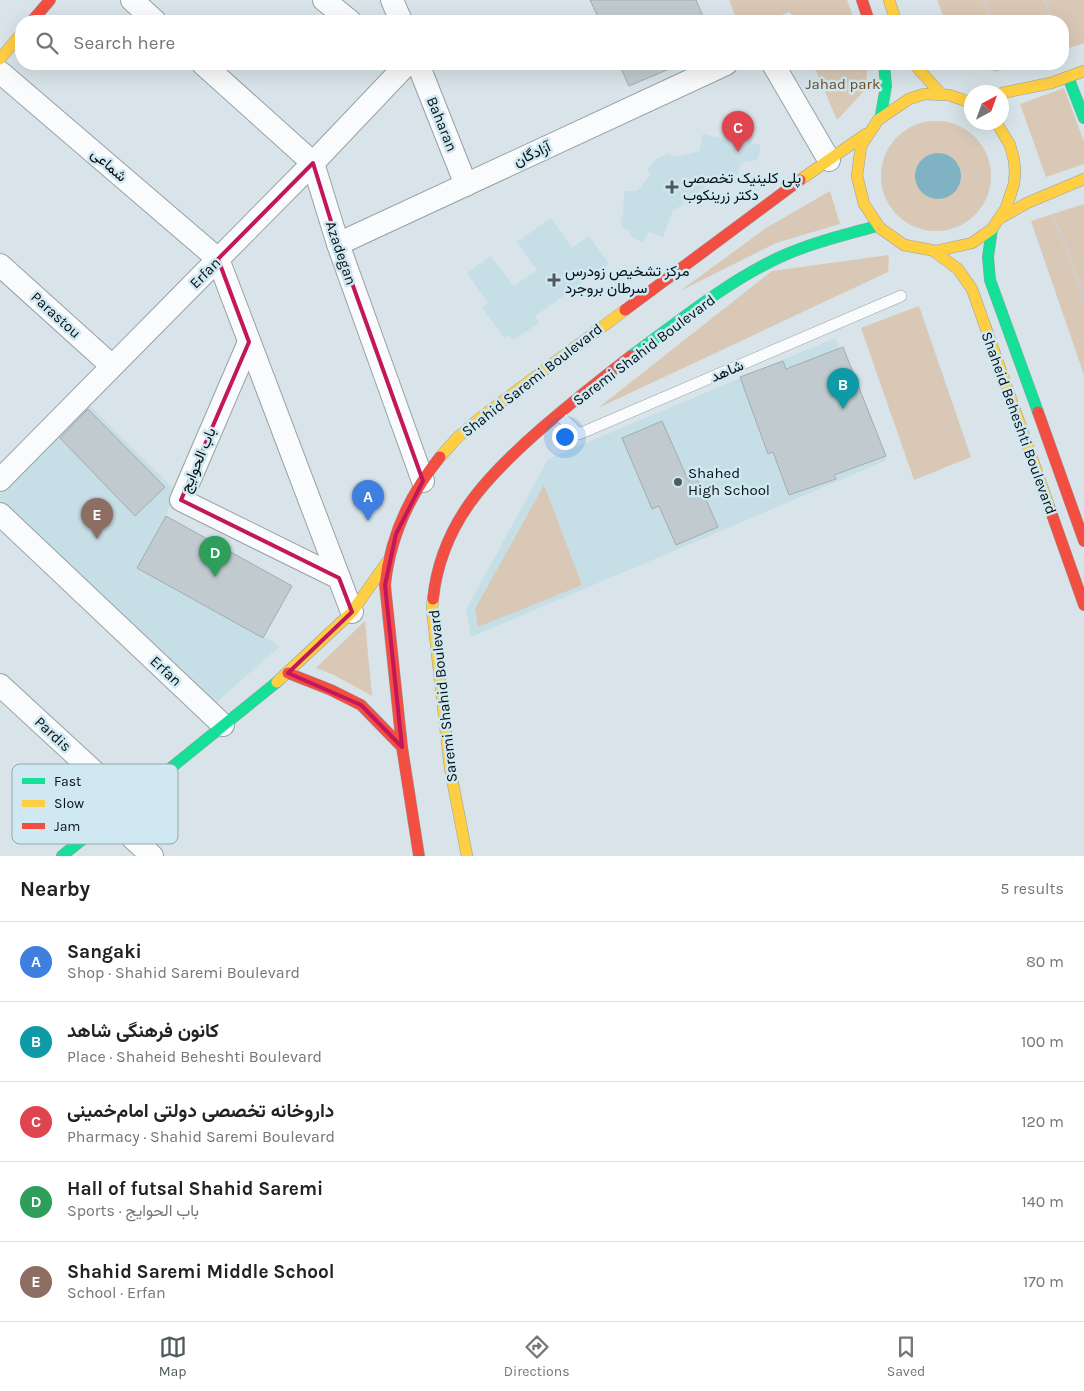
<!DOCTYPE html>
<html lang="en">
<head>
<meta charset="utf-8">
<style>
	:root { --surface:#fff; --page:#f2f2f2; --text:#222; --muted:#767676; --line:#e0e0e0; --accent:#505a5d }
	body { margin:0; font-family:Karla,Vazirmatn,sans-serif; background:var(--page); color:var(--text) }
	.compass { position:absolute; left:964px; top:85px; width:45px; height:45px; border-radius:50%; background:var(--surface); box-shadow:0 5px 20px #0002; rotate:41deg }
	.you { position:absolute; left:564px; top:436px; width:18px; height:18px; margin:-12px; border:4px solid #fff; border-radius:50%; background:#1a73e8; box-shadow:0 0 0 8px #1a73e833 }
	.badge { display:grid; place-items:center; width:32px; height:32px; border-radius:50%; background:var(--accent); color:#fff; font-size:16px; font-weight:700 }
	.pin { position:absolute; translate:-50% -41px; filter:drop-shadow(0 1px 2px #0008) }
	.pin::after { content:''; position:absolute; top:26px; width:18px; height:15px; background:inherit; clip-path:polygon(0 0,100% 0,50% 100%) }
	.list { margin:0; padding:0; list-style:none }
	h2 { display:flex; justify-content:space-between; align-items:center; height:65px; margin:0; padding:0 20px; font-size:21px }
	h2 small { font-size:16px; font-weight:400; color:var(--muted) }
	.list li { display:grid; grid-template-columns:32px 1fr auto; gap:15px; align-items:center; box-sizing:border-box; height:80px; padding:0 20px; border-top:1px solid var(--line) }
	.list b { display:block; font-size:19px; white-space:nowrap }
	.list p { margin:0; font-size:16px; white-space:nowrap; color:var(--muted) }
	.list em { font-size:16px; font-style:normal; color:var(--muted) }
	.icon { flex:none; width:28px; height:28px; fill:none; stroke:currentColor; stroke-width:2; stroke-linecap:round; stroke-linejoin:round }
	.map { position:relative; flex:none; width:1084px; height:856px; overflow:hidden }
	.search { position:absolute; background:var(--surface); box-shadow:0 5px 20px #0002; left:15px; right:15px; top:15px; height:55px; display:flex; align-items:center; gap:12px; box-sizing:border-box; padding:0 18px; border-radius:20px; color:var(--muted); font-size:19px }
	.sheet { height:465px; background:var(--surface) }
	nav { display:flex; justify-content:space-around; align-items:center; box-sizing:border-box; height:70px; border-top:1px solid var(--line); background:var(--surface); font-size:14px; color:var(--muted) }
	nav a { display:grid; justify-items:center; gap:2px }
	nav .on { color:var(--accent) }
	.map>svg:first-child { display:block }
	.built { fill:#c6dee6 }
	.green { fill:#d9c8b6 }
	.water { fill:#7fb2c2 }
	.building { fill:#c1cbcf; stroke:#a3acb0 }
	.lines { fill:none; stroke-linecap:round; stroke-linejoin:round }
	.lane-casing { stroke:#98a1a5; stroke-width:12 }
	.street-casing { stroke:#98a1a5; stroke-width:24 }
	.fast-casing { stroke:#98a1a5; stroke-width:12 }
	.slow-casing { stroke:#98a1a5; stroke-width:12 }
	.jam-casing { stroke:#98a1a5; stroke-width:12 }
	.path { stroke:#ccd0d2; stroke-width:3; stroke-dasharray:4 2.5; stroke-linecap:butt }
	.lane { stroke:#f9fbfc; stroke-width:11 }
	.street { stroke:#f9fbfc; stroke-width:22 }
	.fast { stroke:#16e098; stroke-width:11 }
	.slow { stroke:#ffcf43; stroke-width:11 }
	.jam { stroke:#f24e42; stroke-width:11 }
	.marked { fill:none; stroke:#c2185b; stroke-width:4; stroke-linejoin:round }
	.poi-dot { fill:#505a5d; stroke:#d0e8f1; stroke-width:2 }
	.labels { text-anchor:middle; stroke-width:5; stroke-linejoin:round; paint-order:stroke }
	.park-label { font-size:15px; fill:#774c1e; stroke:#d0e8f1 }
	.street-label { font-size:15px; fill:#070f12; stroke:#d0e8f1 }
	.poi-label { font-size:15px; fill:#070f12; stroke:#d0e8f1; text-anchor:start }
	.key { fill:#d0e8f1; stroke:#94a7ae; stroke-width:1 }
	.key-label { font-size:14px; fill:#070f12 }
</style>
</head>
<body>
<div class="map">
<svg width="1084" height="856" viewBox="0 0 1084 856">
	<rect width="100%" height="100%" fill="#d8e4e9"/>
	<g class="built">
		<polygon points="732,131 753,136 751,143 761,145 757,160 741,163 736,183 709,184 672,212 663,237 649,232 642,242 632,238 630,231 623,228 620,220 623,215 624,191 637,191 651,174 647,170 656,159 669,153 673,157 699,151 703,134 729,140"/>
		<polygon points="551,218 572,248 589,236 609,264 535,316 539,323 513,340 509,335 504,338 482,307 488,303 467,273 491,256 514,286 537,270 517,242"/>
		<polygon points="835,338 886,456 885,461 471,637 466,610 548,459"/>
		<polygon points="87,403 174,489 170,506 142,566 280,646 213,705 0,501 0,494"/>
	</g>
	<g class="green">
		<polygon points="729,0 847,0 855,21 795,21 790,12 764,21 737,21"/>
		<polygon points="937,0 1084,0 1084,43 1063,50 1063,21 945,21"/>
		<polygon points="813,64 868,64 865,90 837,120"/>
		<polygon points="975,64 1022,64 996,72"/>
		<polygon points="1064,88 1084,142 1084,164 1046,177 1020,104"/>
		<circle cx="936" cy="176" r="55"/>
		<polygon points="830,191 840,224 776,243 680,291 766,228"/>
		<polygon points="1084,204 1084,375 1031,221"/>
		<polygon points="889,255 888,272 598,408 772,271"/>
		<polygon points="919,306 971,457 914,480 861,328"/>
		<polygon points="544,485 582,585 478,627 475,609"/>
		<polygon points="365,621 372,696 334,675 316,668"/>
	</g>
	<circle class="water" cx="938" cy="176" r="23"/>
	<g class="building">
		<polygon points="590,0 696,0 705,21 600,21"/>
		<polygon points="619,64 681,64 629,86"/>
		<polygon points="843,347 886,456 834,475 836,479 789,495 773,452 768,454 740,377 783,361 786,369"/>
		<polygon points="88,409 165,487 135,516 60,438"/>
		<polygon points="662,421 688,480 697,479 718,527 676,545 659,506 652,509 622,438"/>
		<polygon points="166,516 292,586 263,638 137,568"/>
	</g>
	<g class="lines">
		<g class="lane-casing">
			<polyline id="lane" points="558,414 579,434 901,296"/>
		</g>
		<g class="street-casing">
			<g id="street">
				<polyline points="132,0 155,21"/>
				<polyline points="324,0 350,21"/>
				<polyline points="392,0 401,21"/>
				<polyline points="203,64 313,163 338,244 423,481"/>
				<polyline points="418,64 466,185"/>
				<polyline points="773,64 829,160"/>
				<polyline points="0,72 218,259 352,612"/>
				<polyline points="338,244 726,64"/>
				<polyline points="0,265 112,366"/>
				<polyline points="249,342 181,500 339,578"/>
				<polyline points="0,480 313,163 407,64"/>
				<polyline points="0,514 223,725"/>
				<polyline points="0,685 128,803"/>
				<polyline points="110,817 152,856"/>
			</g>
		</g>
		<g class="fast-casing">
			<g id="fast">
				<polyline points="1068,77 1084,118"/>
				<polyline points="881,115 886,86 884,64"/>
				<polyline points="992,229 988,257 990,280 1038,412"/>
				<path d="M 631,356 C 678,322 725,283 778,258 C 810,243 844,235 877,226"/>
				<polyline points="62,856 277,682"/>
			</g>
		</g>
		<g class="slow-casing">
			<g id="slow">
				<polyline points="889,0 896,21"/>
				<polyline points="0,59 21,34"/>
				<polyline points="914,64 942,95"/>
				<polyline points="1002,93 1051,83 1084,71"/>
				<polyline points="972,103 949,95 924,94 909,99 878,120 861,146 857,176 864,204 880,228 904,245 936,251 972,243 992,229 1006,208 1014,184 1015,172 1014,160 1010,145 996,122"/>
				<polyline points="800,180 866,134"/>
				<polyline points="1002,217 1027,203 1084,179"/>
				<polyline points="935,252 958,269 972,289 1050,509"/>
				<polyline points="440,457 457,438 480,418 625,310"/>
				<polyline points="433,599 432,609 450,768 467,856"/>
				<polyline points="277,682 352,612 387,562"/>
			</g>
		</g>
		<g class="jam-casing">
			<g id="jam">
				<polyline points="862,0 869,21"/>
				<polyline points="32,21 50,0"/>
				<polyline points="625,310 800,180"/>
				<polyline points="1038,412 1084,541"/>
				<polyline points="1050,509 1084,605"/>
				<path d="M 433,599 C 441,523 487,476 542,428 C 571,403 601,379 631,356"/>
				<polyline points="288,673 331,690 361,705 402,747"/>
				<path d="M 419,856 L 402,747 L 385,585 C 390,538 410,494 440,457"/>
			</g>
		</g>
		<g class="path">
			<polyline points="983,0 991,21"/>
			<polyline points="1044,0 1052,21"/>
			<polyline points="1054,216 1084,298"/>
		</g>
		<use href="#lane" class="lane"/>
		<use href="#street" class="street"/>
		<use href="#fast" class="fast"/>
		<use href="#slow" class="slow"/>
		<use href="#jam" class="jam"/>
	</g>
	<path class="marked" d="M 313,163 L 338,244 L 423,481 L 396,534 L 385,585 L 402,747 L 361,705 L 288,673 L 352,612 L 339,578 L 181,500 L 249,342 L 218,259 Z"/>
	<g class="poi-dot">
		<path d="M669.5 179.5h5v5h5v5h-5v5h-5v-5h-5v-5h5z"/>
		<path d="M551.5 272.5h5v5h5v5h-5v5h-5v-5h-5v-5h5z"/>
		<circle cx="678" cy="482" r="5"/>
	</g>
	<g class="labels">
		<g class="park-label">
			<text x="843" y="89">Jahad park</text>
		</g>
		<g class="street-label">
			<text transform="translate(442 124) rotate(68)" y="5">Baharan</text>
			<text transform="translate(532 154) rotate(-25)" y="5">آزادگان</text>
			<text transform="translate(109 165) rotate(41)" y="5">شماعی</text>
			<text transform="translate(341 253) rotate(71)" y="5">Azadegan</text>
			<text transform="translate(205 273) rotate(-45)" y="5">Erfan</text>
			<text transform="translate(56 315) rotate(42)" y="5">Parastou</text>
			<text transform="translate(644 350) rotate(-37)" y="5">Saremi Shahid Boulevard</text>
			<text transform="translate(727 371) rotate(-23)" y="5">شاهد</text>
			<text transform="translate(532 380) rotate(-38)" y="5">Shahid Saremi Boulevard</text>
			<text transform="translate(1019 423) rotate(70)" y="5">Shaheid Beheshti Boulevard</text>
			<text transform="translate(198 460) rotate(-67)" y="5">باب الحوایج</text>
			<text transform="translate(166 671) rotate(43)" y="5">Erfan</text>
			<text transform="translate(443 696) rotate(-96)" y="5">Saremi Shahid Boulevard</text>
			<text transform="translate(53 734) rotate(43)" y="5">Pardis</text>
		</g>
		<g class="poi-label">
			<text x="683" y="183">پلی کلینیک تخصصی<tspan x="683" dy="17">دکتر زرینکوب</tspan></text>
			<text x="565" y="276">مرکز تشخیص زودرس<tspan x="565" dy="17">سرطان بروجرد</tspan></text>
			<text x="688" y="478">Shahed<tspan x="688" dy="17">High School</tspan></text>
		</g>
	</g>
	<rect x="12" y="764" width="166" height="80" rx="8" class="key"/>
	<rect x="22" y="778" width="23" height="6" fill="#16e098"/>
	<rect x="22" y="800" width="23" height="7" fill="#ffcf43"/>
	<rect x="22" y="823" width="23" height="6" fill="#f24e42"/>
	<g class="key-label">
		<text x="54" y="786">Fast</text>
		<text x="54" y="808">Slow</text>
		<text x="54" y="831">Jam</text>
	</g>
</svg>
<svg class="compass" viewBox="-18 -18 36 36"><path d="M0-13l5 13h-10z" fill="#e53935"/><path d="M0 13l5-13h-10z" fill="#767676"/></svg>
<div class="you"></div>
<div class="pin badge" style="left:368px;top:521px;background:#3f7fe0">A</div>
<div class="pin badge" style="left:843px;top:409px;background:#0f9aa8">B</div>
<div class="pin badge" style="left:738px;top:152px;background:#e0444e">C</div>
<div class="pin badge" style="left:215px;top:577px;background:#2e9e5b">D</div>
<div class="pin badge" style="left:97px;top:539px;background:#8d6e63">E</div>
<div class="search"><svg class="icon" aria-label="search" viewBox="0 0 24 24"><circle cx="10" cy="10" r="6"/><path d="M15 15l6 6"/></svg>Search here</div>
</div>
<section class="sheet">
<h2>Nearby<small>5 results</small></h2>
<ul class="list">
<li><span class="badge" style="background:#3f7fe0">A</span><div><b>Sangaki</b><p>Shop · Shahid Saremi Boulevard</p></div><em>80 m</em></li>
<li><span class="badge" style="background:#0f9aa8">B</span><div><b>کانون فرهنگی شاهد</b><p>Place · Shaheid Beheshti Boulevard</p></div><em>100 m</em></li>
<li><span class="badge" style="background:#e0444e">C</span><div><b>داروخانه تخصصی دولتی امام‌خمینی</b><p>Pharmacy · Shahid Saremi Boulevard</p></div><em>120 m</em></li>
<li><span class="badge" style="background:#2e9e5b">D</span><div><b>Hall of futsal Shahid Saremi</b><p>Sports · باب الحوایج</p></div><em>140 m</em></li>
<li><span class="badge" style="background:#8d6e63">E</span><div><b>Shahid Saremi Middle School</b><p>School · Erfan</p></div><em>170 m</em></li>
</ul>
</section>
<nav>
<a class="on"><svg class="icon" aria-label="map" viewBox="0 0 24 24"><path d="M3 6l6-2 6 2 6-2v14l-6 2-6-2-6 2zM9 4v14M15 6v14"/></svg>Map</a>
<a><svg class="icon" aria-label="directions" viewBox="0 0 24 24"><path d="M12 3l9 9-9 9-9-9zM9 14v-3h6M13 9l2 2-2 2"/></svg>Directions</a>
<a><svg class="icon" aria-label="saved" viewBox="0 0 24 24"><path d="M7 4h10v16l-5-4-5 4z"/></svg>Saved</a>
</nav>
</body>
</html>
